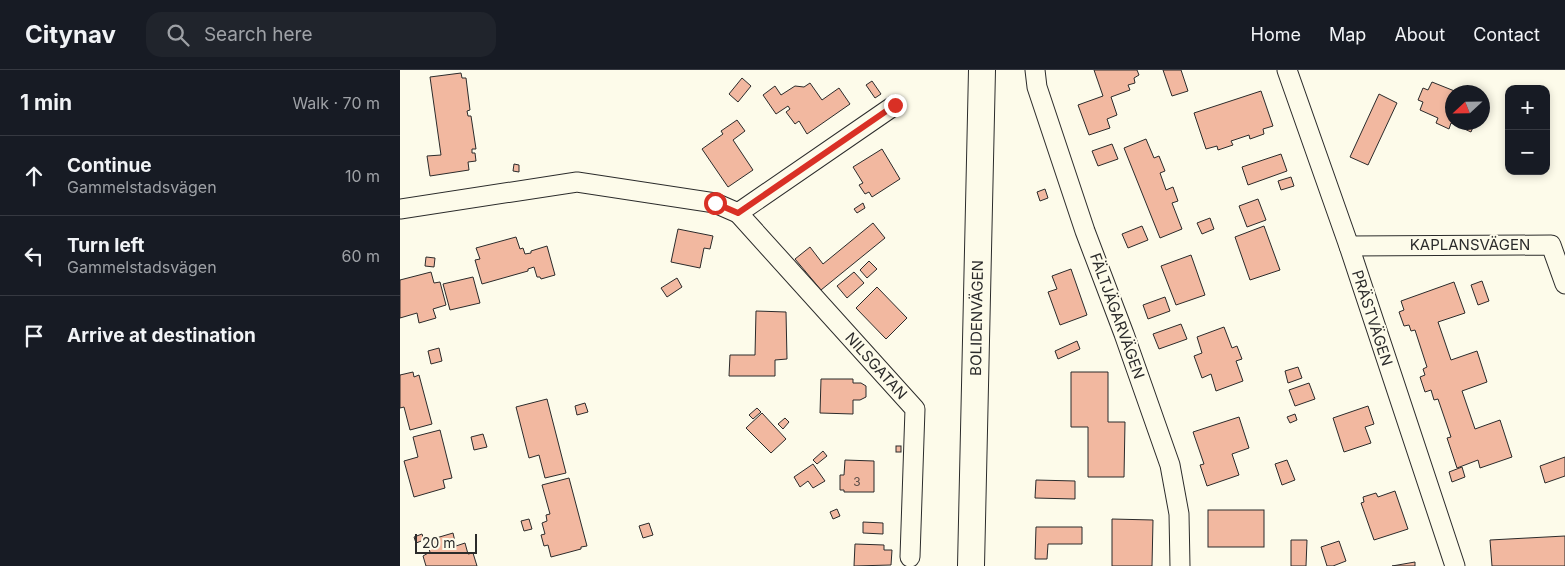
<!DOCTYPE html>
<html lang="en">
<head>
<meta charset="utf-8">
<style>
	:root { --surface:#171b24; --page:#20242c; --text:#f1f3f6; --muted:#9ea1a6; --line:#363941 }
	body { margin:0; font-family:Inter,sans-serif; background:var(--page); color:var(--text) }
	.controls { position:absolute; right:15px; top:15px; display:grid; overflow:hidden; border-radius:10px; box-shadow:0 2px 8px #0003 }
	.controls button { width:45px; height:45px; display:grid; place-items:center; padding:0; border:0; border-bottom:1px solid var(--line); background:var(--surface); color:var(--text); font:25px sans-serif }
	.compass { position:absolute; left:1045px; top:15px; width:45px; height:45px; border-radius:50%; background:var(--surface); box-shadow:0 2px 8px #0003; rotate:248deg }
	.scale { position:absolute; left:15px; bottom:12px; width:62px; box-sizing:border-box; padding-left:5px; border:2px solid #2b2b2b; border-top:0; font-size:14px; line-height:18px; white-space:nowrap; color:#2b2b2b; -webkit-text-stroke:4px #fdfbea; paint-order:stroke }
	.stop { position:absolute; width:15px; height:15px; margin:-11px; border:4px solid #d93025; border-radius:50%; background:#fff }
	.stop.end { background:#d93025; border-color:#fff; box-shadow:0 1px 5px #0008 }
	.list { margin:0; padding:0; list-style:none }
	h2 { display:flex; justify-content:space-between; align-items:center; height:65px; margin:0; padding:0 20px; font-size:21px }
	h2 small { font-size:16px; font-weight:400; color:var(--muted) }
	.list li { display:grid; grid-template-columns:32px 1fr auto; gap:15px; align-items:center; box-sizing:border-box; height:80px; padding:0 20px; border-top:1px solid var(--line) }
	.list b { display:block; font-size:19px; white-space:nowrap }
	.list p { margin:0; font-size:16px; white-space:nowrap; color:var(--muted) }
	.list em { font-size:16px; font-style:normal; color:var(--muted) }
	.icon { flex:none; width:28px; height:28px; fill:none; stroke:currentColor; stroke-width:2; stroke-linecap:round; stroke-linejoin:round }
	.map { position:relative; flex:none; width:1165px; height:496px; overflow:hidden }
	header { display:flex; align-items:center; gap:30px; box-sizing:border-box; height:70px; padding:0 25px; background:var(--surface); border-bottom:1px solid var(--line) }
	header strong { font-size:24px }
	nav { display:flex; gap:28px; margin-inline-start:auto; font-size:18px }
	.search { width:350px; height:45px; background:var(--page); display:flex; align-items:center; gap:12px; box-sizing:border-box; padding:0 18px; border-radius:15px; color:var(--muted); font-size:19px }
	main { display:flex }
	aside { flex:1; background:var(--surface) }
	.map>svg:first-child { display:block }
	.building { fill:#f2b8a0; stroke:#2b2b2b }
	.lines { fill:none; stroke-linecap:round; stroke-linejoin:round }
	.street-casing { stroke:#2b2b2b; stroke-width:21 }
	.secondary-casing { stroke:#2b2b2b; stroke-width:28 }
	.street { stroke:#fdfbea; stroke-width:19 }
	.secondary { stroke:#fdfbea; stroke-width:26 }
	.route { stroke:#d93025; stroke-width:6 }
	.labels { text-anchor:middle; stroke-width:4; stroke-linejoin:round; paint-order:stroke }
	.number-label { font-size:12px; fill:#5d4e48 }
	.street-label { font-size:15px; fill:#2b2b2b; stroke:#fdfbea }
</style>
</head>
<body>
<header>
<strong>Citynav</strong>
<div class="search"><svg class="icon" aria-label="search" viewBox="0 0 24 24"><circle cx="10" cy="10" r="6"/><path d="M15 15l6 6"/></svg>Search here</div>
<nav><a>Home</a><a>Map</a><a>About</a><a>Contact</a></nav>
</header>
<main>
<aside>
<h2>1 min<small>Walk · 70 m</small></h2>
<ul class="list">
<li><svg class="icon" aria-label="ahead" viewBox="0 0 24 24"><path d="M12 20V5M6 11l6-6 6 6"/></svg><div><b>Continue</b><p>Gammelstadsvägen</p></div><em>10 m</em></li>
<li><svg class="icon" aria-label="left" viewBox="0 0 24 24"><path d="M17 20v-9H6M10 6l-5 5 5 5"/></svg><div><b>Turn left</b><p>Gammelstadsvägen</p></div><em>60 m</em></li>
<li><svg class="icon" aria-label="arrive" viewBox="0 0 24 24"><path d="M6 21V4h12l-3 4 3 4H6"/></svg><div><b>Arrive at destination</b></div></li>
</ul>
</aside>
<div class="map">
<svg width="1165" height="496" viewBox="0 0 1165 496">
	<rect width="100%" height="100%" fill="#fdfbea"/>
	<g class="building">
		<polygon points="694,0 737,0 739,5 734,8 735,13 728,15 730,20 711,27 717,45 707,49 710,58 689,65 678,35 703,26"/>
		<polygon points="763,0 781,0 788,21 772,26"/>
		<polygon points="61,3 62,8 66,8 70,40 67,41 68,46 71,46 76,79 72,79 72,83 75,83 76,91 68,92 69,100 30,106 27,86 41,85 30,7"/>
		<polygon points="342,8 351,16 338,32 329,24"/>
		<polygon points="472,11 481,24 475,28 466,15"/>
		<polygon points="1032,12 1057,22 1052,22 1052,52 1075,52 1071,62 1051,53 1049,59 1036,53 1038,48 1020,40 1023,32 1018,30 1023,18 1028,20"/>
		<polygon points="410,13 422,30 439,18 450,34 407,64 399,51 395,54 386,42 390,39 388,36 376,44 363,25 375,16 381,25 395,16 404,17"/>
		<polygon points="861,21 873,56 863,59 864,64 850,69 849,65 831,71 833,75 818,80 817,76 806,79 794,43"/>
		<polygon points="979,24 997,33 968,95 950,87"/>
		<polygon points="337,50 345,61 333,70 353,100 328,117 302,79 323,64 321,61"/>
		<polygon points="746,69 754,88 759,86 765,101 760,103 766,120 773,117 778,131 772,133 782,159 760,168 724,78"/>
		<polygon points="712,74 718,89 698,96 692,81"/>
		<polygon points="482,79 500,109 472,127 469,122 465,124 459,115 463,113 453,97"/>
		<polygon points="881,84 887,101 848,115 842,97"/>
		<polygon points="114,94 119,95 119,102 113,101"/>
		<polygon points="891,107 894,116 881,120 878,111"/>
		<polygon points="645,119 648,128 640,131 637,122"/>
		<polygon points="858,129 866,150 847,157 839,136"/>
		<polygon points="463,133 465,138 457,143 454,139"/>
		<polygon points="810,148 814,159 802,164 797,153"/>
		<polygon points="473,153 485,168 421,220 395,189 410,177 423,194"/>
		<polygon points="742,156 748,170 728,178 722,164"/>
		<polygon points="864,156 880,200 850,210 835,167"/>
		<polygon points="278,159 313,166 310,179 304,178 300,198 271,192"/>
		<polygon points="116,167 120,179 123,178 125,184 131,183 131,181 147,176 155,205 141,209 140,207 137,207 134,197 128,199 128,201 82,214 75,190 80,189 76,178"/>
		<polygon points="791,185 805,225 776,235 761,196"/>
		<polygon points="26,187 35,188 34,197 25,196"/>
		<polygon points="469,191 477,199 467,208 460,200"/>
		<polygon points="671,199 687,245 660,255 648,222 657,219 652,206"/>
		<polygon points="31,202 34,213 40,212 46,235 33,239 36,248 19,253 17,243 0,248 0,210"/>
		<polygon points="454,202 464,213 447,228 437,216"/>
		<polygon points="73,207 80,233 50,240 43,214"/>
		<polygon points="277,208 282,217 267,227 261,218"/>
		<polygon points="1082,211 1089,231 1078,235 1071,215"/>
		<polygon points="1054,212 1065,243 1038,252 1051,290 1077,281 1087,312 1062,321 1075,359 1100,350 1112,387 1080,398 1078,390 1057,398 1047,368 1051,367 1038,329 1034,330 1031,320 1025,322 1020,307 1025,305 1023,299 1027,297 1015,260 1011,261 1009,255 1004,256 999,242 1004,240 1001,231"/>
		<polygon points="477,217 507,248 486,269 456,238"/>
		<polygon points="765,227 770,241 748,249 743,235"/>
		<polygon points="356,241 386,242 387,289 375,290 375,306 329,306 330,285 355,285"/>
		<polygon points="781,254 787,269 759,279 753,264"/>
		<polygon points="824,257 832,278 837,276 842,289 836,291 843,311 816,321 811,304 802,308 794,286 802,283 797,267"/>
		<polygon points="677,271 680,279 658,289 655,281"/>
		<polygon points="39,278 42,291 31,294 28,281"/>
		<polygon points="898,297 902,308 888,313 885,301"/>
		<polygon points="13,302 14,307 19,305 32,354 10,360 4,337 0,338 0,305"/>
		<polygon points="671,302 708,302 708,352 725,352 724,407 688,407 688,357 671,357"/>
		<polygon points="421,309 453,309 453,313 461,313 466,316 466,327 460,330 453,330 453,344 420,343"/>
		<polygon points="909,313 915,329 895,336 889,320"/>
		<polygon points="147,329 166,403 145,408 139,385 129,388 116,337"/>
		<polygon points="185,333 188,342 177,345 175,336"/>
		<polygon points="968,336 974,354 965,357 971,373 944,382 933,348"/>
		<polygon points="357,338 361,342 353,349 349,345"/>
		<polygon points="362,343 386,369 371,383 346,358"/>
		<polygon points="895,344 897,350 890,353 887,347"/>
		<polygon points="839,347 849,378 832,384 839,405 807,416 800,395 804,394 793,362"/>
		<polygon points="385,348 389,352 383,359 378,354"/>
		<polygon points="40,360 52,408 43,410 45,418 14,427 4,391 18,387 13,367"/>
		<polygon points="83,364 87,377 74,380 71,367"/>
		<rect x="496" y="376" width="5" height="6"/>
		<polygon points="423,381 427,386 417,394 413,390"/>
		<polygon points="1165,387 1165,406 1145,413 1140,396"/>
		<polygon points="445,390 474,391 474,422 444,422 444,420 440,420 440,405 444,405"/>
		<polygon points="887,390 895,410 882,415 875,394"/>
		<polygon points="413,394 425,411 413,418 408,411 400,417 394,407"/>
		<polygon points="1062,397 1065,407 1052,412 1049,402"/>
		<polygon points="169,408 187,476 181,477 181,479 151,487 148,475 144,476 141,465 145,464 142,453 147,451 146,445 150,444 142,415"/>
		<polygon points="636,410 675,411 675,429 635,428"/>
		<polygon points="995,421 1008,459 974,470 961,433 964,432 963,427 976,423 978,427"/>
		<polygon points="437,439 440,446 433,449 430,442"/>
		<rect x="808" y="440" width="56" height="37"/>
		<polygon points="129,449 132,459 124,461 121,451"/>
		<polygon points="712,449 753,450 752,496 712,496"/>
		<polygon points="463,452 483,453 483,464 463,463"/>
		<polygon points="249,453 253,465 243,468 239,456"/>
		<polygon points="636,457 682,457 682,474 648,474 647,489 635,489"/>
		<polygon points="53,463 56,476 65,473 68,484 73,483 77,496 26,496 23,486 30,482 26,471"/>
		<polygon points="22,464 24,470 16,473 14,467"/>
		<polygon points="1165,466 1165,496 1092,496 1090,470"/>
		<polygon points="891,470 907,470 906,496 891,496"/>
		<polygon points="939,471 946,491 933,496 927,496 921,477"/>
		<polygon points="455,474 484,475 484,480 492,480 491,495 454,496"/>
		<polygon points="1015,492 1015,496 992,496"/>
	</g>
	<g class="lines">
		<g class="street-casing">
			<g id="street">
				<polyline points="635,0 637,17 685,161 724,264 770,395 779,444 780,496"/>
				<polyline points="887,0 949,176 1055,496"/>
				<polyline points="0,139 177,112 315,133 338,143 495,35"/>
				<polyline points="338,143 515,339 510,487"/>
				<polyline points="949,176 1151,175 1165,214"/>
			</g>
		</g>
		<g class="secondary-casing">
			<polyline id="secondary" points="571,496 582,0"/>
		</g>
		<use href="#street" class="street"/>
		<use href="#secondary" class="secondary"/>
	</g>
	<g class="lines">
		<polyline class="route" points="315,133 338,143 495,35"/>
	</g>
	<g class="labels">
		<g class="number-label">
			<text x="457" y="416">3</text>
		</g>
		<g class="street-label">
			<text x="1070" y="180">KAPLANSVÄGEN</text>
			<text transform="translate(717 246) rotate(70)" y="5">FÄLTJÄGARVÄGEN</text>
			<text transform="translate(577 248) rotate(-89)" y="5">BOLIDENVÄGEN</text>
			<text transform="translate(972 248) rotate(72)" y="5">PRÄSTVÄGEN</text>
			<text transform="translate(476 296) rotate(48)" y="5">NILSGATAN</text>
		</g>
	</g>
</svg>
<div class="controls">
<button>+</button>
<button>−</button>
</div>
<svg class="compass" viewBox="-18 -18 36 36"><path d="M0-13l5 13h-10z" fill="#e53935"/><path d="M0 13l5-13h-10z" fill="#9ea1a6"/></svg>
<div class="scale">20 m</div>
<div class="stop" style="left:315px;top:133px"></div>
<div class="stop end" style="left:495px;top:35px"></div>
</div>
</main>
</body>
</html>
